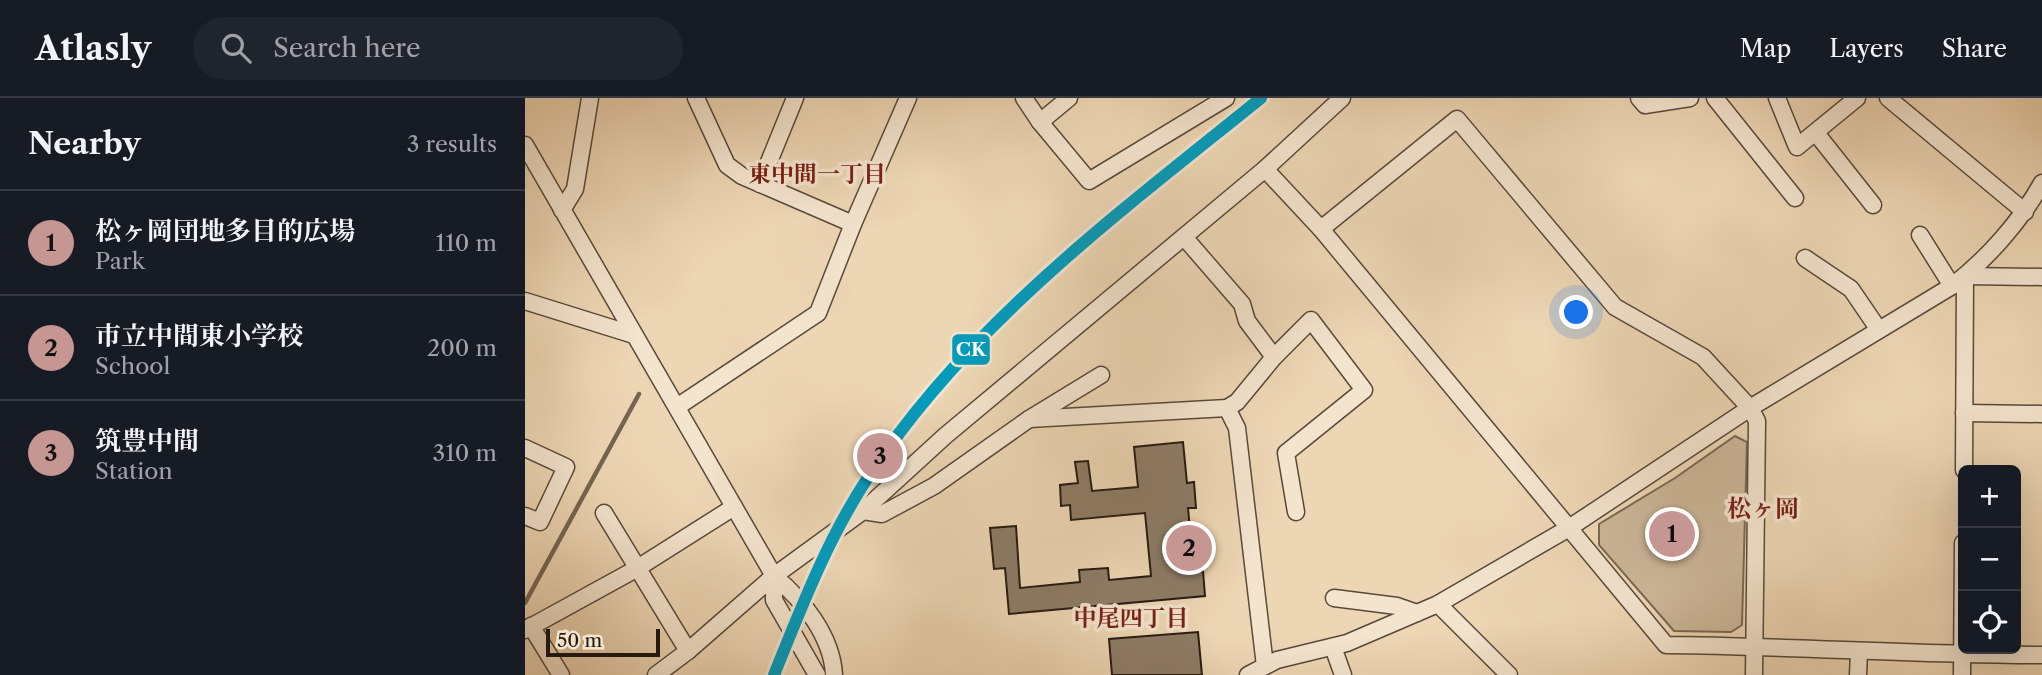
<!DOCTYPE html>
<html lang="en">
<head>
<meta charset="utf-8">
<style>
	:root { --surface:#171b24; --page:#20242c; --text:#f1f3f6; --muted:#9ea1a6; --line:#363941; --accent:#c59692 }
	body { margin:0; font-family:"Libre Caslon Text","Noto Serif JP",serif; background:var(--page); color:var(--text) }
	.controls { position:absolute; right:21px; bottom:21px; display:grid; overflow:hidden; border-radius:10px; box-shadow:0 7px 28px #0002 }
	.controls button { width:63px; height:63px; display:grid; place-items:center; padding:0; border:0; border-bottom:2px solid var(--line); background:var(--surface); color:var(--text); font:35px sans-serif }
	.scale { position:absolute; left:21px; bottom:18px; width:114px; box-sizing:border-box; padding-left:7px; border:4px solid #261a11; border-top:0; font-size:19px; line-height:24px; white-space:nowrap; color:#261a11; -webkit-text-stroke:5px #f3e4ce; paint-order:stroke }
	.you { position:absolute; left:1052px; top:215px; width:24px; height:24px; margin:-18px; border:5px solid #fff; border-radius:50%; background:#1a73e8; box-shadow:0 0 0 10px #1a73e833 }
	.badge { display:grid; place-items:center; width:46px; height:46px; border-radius:50%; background:var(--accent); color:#111; font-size:23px; font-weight:700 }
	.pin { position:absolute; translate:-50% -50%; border:4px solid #fff; box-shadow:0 2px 7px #0006 }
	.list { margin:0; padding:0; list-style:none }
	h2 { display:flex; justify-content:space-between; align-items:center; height:91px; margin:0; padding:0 28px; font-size:30px }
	h2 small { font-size:23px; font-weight:400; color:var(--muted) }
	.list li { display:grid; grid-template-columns:46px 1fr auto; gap:21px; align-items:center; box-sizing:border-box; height:105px; padding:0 28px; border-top:2px solid var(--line) }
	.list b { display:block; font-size:26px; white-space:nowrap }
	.list p { margin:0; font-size:23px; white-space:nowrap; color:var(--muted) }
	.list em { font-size:23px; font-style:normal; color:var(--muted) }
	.icon { flex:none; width:38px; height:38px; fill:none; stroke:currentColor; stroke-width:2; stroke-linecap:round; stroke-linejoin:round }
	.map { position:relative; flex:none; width:1517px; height:577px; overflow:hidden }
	header { display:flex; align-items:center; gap:42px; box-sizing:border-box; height:98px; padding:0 35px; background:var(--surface); border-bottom:2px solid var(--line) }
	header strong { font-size:33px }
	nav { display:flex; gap:38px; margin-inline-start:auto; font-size:24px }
	.search { width:490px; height:63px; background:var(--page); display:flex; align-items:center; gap:18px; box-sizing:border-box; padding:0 24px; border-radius:38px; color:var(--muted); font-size:26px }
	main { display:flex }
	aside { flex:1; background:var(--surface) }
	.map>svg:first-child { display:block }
	.green { fill:#cbb698; stroke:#786854; stroke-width:2 }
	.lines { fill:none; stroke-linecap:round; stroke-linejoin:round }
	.stream { stroke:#756452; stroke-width:4.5 }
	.building { fill:#8d7c66; stroke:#261a11; stroke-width:2 }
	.minor-casing { stroke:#58493a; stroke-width:19 }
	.minor { stroke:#f3e4ce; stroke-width:16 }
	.rail-1-casing { stroke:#f3e4ce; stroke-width:18 }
	.rail-1 { stroke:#049bbb; stroke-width:12 }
	.labels { text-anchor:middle; stroke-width:7; stroke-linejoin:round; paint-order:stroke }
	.neighbourhood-label { font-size:23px; font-weight:bold; fill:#7a1f14; stroke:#f3e4ce }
	.quarter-label { font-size:24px; font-weight:bold; fill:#7a1f14; stroke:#f3e4ce }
	.line-badge { stroke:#f3e4ce; stroke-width:2.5 }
	.badge-label { font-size:19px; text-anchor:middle; font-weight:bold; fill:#fff }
</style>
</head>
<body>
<header>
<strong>Atlasly</strong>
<div class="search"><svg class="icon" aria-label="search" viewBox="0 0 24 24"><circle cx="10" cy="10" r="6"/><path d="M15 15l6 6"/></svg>Search here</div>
<nav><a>Map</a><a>Layers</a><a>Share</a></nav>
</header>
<main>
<aside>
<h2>Nearby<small>3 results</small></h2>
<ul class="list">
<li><span class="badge">1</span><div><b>松ヶ岡団地多目的広場</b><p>Park</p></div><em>110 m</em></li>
<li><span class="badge">2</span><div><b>市立中間東小学校</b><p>School</p></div><em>200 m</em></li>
<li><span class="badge">3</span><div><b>筑豊中間</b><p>Station</p></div><em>310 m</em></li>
</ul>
</aside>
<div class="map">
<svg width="1517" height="577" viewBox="0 0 1517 577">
	<rect width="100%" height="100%" fill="#edd6b4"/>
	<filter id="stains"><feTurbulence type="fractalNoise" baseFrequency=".00286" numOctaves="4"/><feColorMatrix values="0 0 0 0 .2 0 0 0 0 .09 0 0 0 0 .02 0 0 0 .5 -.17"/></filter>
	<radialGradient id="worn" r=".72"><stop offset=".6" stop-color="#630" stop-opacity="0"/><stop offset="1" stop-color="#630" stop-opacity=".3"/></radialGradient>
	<polygon class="green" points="1210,338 1222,344 1217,527 1206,534 1149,533 1074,447 1074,426 1150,380"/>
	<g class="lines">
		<polyline class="stream" points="0,505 114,296"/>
	</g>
	<g class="building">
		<polygon points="658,344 662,385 669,384 671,410 663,410 669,474 678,473 680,498 484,516 480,470 469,471 465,430 491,428 495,490 555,484 554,472 583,470 584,482 626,478 620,415 546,422 545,407 536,408 535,387 553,385 550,364 563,363 567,393 613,389 609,349"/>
		<polygon points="673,534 677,577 587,577 584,541"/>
	</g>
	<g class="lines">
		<g class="minor-casing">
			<g id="minor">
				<polyline points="171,0 202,67 217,78 328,126"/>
				<polyline points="499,0 515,24 564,83 701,0"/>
				<polyline points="1114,0 1120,7 1165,0"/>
				<polyline points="1190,0 1270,100"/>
				<polyline points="1252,0 1272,49 1332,0"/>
				<polyline points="1363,0 1500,114"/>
				<polyline points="515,24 544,0"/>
				<polyline points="1291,35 1348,107"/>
				<path d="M 0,47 L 249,478 C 278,502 307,538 309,577"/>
				<path d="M 740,71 L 796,131 L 1141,547 C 1267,548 1392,557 1517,557"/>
				<polyline points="235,86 270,0"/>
				<polyline points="37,112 50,91 65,0"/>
				<polyline points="796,131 932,21 1090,209 1178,259 1225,310 1232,323 1229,577"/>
				<polyline points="1395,137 1427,188"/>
				<polyline points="659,139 717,206 722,223 749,259"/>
				<polyline points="1280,160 1326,191 1354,232"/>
				<polyline points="1440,178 1517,179"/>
				<polyline points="0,203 109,237"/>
				<polyline points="152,309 293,215 328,126 383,0"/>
				<polyline points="702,310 712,330 740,568"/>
				<polyline points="1439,315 1517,316"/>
				<polyline points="504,321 702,310 712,304 749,259 786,222 839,292 761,355 771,414"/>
				<polyline points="0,350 41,369 15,424 0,418"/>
				<polyline points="1439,372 1440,178"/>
				<polyline points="338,413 357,416 409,388 504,321 576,277"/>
				<polyline points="79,415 163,553"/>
				<polyline points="249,478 249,502 292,577"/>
				<polyline points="809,500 872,508 892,515"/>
				<polyline points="913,506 984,577"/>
				<polyline points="6,528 36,577"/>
				<polyline points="0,532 111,471 209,409"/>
				<polyline points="808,549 818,577"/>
				<polyline points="131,577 163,553 249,478 338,413 420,338 740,71 817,0"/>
				<path d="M 723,577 L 752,562 L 822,545 L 913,506 L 1044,430 L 1225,310 L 1427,188 C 1462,161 1495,124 1517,85"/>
				<polyline points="1333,577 1334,554"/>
				<polyline points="1437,577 1438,445"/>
			</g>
		</g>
		<use href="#minor" class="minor"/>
		<g class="rail-1-casing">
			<path id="rail-1" d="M 249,577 C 276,510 302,442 342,381 C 442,227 595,114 736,0"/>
		</g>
		<use href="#rail-1" class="rail-1"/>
	</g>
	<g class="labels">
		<g class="neighbourhood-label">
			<text x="292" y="84">東中間一丁目</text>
			<text x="606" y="528">中尾四丁目</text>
		</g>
		<g class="quarter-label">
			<text x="1238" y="419">松ヶ岡</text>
		</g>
	</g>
	<rect class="line-badge" x="426" y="235" width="40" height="33" rx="7" fill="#049bbb"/>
	<g class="badge-label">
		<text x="446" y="258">CK</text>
	</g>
	<rect width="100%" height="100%" filter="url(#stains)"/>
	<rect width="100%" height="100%" fill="url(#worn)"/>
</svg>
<div class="controls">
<button>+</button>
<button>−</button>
<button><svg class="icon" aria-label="locate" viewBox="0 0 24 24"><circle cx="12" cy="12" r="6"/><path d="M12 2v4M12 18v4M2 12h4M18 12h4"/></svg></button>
</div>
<div class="scale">50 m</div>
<div class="you"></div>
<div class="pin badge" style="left:1147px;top:436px">1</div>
<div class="pin badge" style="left:664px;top:450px">2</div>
<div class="pin badge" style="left:355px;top:358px">3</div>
</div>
</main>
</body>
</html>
